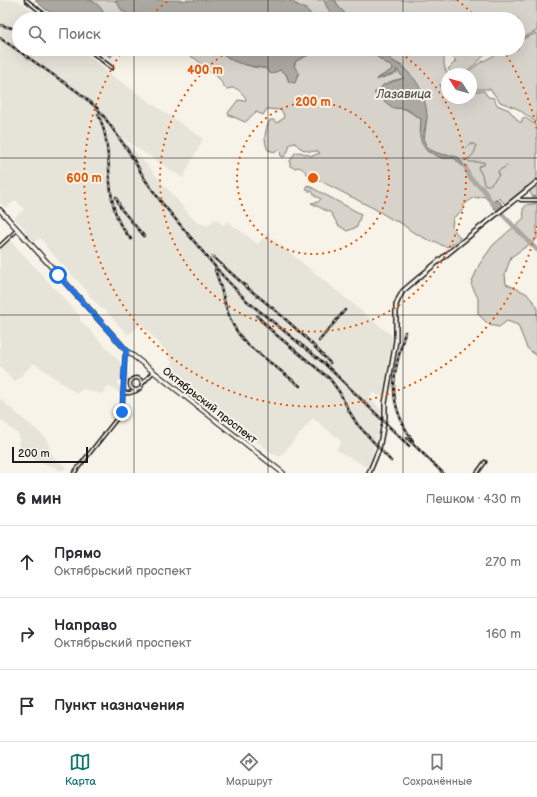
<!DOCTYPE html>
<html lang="ru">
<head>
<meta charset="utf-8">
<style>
	:root { --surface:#fff; --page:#f7f7f7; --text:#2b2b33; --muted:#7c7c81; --line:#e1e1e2; --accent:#0f766e }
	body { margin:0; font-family:"Balsamiq Sans",sans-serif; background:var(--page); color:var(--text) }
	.compass { position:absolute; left:441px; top:68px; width:36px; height:36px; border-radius:50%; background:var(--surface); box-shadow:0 4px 16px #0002; rotate:306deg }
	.scale { position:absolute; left:12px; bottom:10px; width:76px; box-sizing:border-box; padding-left:4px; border:2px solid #1c1c1c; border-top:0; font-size:11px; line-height:14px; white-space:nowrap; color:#1c1c1c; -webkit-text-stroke:3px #f7f3e8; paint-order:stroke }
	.stop { position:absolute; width:12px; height:12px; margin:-9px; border:3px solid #1a73e8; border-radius:50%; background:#fff }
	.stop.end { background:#1a73e8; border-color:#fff; box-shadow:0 1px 4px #0008 }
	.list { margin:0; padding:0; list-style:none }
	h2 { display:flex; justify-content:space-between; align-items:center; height:52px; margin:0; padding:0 16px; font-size:17px }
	h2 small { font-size:13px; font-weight:400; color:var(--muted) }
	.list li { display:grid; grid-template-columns:26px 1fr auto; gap:12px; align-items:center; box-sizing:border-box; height:72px; padding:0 16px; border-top:1px solid var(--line) }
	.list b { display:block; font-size:15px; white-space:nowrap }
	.list p { margin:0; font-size:13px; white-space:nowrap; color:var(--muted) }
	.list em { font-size:13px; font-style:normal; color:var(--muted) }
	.icon { flex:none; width:22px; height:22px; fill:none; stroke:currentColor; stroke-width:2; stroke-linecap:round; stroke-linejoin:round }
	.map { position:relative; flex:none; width:537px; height:473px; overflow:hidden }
	.search { position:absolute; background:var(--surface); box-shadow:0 4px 16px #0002; left:12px; right:12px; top:12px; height:44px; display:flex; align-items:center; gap:10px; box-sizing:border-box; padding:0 14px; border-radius:22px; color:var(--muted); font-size:15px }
	.sheet { height:268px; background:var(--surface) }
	nav { display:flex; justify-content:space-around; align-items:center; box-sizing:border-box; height:56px; border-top:1px solid var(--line); background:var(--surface); font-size:11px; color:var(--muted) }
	nav a { display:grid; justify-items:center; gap:2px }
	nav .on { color:var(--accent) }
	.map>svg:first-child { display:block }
	.built { fill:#e6e3d9 }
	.green { fill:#d7d3cb; stroke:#7a7874 }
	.water { fill:#aca9a2; stroke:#72716c }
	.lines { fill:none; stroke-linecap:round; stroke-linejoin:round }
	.stream { stroke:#72716c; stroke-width:1 }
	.river { stroke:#aca9a2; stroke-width:4.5 }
	.street-casing { stroke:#1c1c1c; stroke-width:5 }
	.secondary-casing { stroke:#1c1c1c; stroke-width:6 }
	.primary-casing { stroke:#1c1c1c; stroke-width:6 }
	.street { stroke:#f7f3e8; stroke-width:2 }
	.secondary { stroke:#f7f3e8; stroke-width:3 }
	.primary { stroke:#f7f3e8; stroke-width:3.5 }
	.rail-casing { stroke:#1c1c1c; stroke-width:2.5 }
	.rail { stroke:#f7f3e8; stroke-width:1; stroke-dasharray:3; stroke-linecap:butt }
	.route { stroke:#1a73e8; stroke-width:5 }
	.grid { fill:none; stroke:#1c1c1c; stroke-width:1; stroke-opacity:0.55 }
	.ring { fill:none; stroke:#e8590c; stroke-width:2; stroke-dasharray:2 4 }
	.labels { text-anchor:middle; stroke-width:4; stroke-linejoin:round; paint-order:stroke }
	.street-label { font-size:11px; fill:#1c1c1c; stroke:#f7f3e8 }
	.water-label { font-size:12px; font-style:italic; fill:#565452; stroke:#f7f3e8 }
	.centre { fill:#e8590c; stroke:#f7f3e8; stroke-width:2 }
	.ring-label { font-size:12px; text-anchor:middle; font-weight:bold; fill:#e8590c; stroke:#f7f3e8; stroke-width:4; stroke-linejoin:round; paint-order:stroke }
</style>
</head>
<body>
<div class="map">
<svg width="537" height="473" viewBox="0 0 537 473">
	<rect width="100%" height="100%" fill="#f7f3e8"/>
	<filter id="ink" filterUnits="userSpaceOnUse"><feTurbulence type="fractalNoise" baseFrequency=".025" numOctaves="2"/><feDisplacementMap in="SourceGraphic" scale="8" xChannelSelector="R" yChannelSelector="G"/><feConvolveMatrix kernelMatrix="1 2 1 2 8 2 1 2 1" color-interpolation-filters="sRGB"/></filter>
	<g filter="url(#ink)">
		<g class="built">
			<polygon points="0,0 18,0 42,19 19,19 19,49 80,49 114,77 203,139 183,178 122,138 141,158 196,222 208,226 214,219 224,225 227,221 258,244 267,234 391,335 394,342 392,349 389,354 383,395 379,396 373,392 369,397 381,410 378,432 373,449 374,450 367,467 336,450 341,443 339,439 313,418 280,457 273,454 209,404 210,403 176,377 176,372 169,366 172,362 169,359 170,355 141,324 128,335 104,309 103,310 89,295 89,293 46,247 47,246 40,238 34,242 24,231 26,230 14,218 24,209 16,200 6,208 0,202"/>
			<polygon points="10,240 80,316 80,320 123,365 123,375 117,384 121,388 120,393 109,386 102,394 82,389 77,394 34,363 15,382 0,366 0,249"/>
			<polygon points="0,399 46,438 53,457 66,467 65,469 64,468 61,471 52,466 36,461 20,448 19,435 0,419"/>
		</g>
		<g class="green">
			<path d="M 88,0 L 115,0 L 123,11 L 126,12 L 132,19 L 106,19 C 104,11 97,2 88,0 Z"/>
			<polygon points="288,0 324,0 332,15 337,19 315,19 307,10"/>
			<polygon points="335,0 537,0 537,31 518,40 518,19 350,19 338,6"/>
			<polygon points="537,33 537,123 518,109 500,102 490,89 471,89 471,74 465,74 480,63 506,49 518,49 518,41"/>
			<path d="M 166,49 L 208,49 L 215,51 L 222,49 L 225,56 L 253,67 L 280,70 L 286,74 L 289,82 L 296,61 L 321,49 L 366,49 L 393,68 L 393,69 L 376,79 L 396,73 L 396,69 L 404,78 L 391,81 L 378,92 L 387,103 L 405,109 L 421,119 L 420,136 L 427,151 L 442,158 L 454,158 L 468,171 L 454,156 L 444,155 L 431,151 L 427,147 L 424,141 L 427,117 L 404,67 L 386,57 L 378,49 L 496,49 L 485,54 L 478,62 L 463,74 L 453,74 L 448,69 L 456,61 L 446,50 C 443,57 443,68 448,74 L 447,74 L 447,89 L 443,88 L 440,84 L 441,90 L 447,94 L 447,98 L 471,98 L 471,91 L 484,91 L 488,97 L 494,98 L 497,105 L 509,110 L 519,122 L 522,122 L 522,119 L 524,117 L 536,125 L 537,127 L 537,197 L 532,196 L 527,186 L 505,204 L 499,198 L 495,200 L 493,206 L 484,196 L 478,198 L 474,197 L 463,206 L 464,209 L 453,218 L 452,227 L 460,238 C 449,247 448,250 435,241 L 432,242 L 411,231 L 401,223 L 393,220 L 375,209 L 307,174 C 303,169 301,166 294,168 L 290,166 L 290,161 L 295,153 L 299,152 L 312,156 L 320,153 L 318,151 C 308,152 302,151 295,143 L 290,144 L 288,151 L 284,157 L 281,156 L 280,152 L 278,150 L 275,152 L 268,150 C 263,141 265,129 270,120 L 274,120 L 276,123 L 283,119 L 284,115 L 281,110 L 267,109 L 263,115 L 256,112 C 251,115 250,119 245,122 L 229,115 L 228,113 L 238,100 L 245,101 L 246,98 C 243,95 238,87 233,88 C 230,88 228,89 226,89 L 217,76 L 208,71 L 196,59 L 190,56 Z"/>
			<polygon points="307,185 361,214 357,227 347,231 338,225 331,213 311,203 318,202 321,199 315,196 312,191 308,191 306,188"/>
			<polygon points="537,203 537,239 511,257 505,274 506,284 526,293 537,306 537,356 527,348 518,325 507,321 499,327 489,325 478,314 478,298 471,284 479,265 493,245 524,218 523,209 526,205"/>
		</g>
		<g class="water">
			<path d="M 35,0 L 88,0 C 98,2 103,10 106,19 L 69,19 L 46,10 Z"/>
			<polygon points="115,0 288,0 307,10 315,19 132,19 126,12 123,12"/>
			<path d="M 324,0 L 335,0 L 338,6 L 350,19 C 333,19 330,15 324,0 Z"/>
			<polygon points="99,49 114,49 111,57 110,57"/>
			<path d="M 222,49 L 321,49 L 296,61 L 294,66 L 299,73 L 295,83 L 289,82 L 286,74 L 280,70 L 271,74 L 265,68 C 255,67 232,64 225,55 C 223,53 223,51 222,49 Z"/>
			<path d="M 366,49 L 378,49 C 392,62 410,69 419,86 C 423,95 427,107 427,116 C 426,128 418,143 431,150 C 439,155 449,155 458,157 L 468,171 L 466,171 L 463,166 L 454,158 L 442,158 L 427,151 L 422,144 L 420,136 L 421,119 L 406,109 L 393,108 L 374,93 L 376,91 L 378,92 L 383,85 L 404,78 L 396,69 L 397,73 L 376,80 L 393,69 L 393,68 Z"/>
			<circle cx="497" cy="205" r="4.5"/>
		</g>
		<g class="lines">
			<g class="stream">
				<path d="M 465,148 L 471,144 L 474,144 L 476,146 C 476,151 472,157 468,159"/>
				<path d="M 463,161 L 466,159 L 470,162 L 484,162 L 484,165 L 479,166 L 478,168 L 482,175 L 484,184 C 491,188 494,180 499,175 L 498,171 L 507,166"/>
			</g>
			<g class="river">
				<polyline points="465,166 470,178 483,189 493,204 500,209"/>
				<polyline points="502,214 537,250"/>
			</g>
			<g class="street-casing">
				<g id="street">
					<polyline points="26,0 50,19"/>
					<polyline points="88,49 112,68"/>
					<polyline points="517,198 521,200 537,200"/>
					<polyline points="0,246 17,230"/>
					<circle cx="136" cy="384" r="6"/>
					<polyline points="142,384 153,372"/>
					<polyline points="123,393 130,393 136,391"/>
					<polyline points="74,473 122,412 125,356 127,351"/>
					<polyline points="477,473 485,462"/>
				</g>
			</g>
			<g class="secondary-casing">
				<path id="secondary" d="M 369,473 L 379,449 L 385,417 L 385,403 L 396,341 L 396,305 L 399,298 L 403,291 C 447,253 492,218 537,182"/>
			</g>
			<g class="primary-casing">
				<polyline id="primary" points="0,210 127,351 283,473"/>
			</g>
			<use href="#street" class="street"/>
			<use href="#secondary" class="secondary"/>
			<use href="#primary" class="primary"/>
			<g class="rail-casing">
				<g id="rail">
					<polyline points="0,25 12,28 19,32"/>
					<polyline points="0,38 78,92 97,108 105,118 129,152 146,181 162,203 223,276 247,301 325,364 409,446"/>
					<path d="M 98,114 C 115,149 103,190 120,224 C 123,229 127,234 131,239"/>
					<polyline points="116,197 121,209 144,236"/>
					<polyline points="213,257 249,289"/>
					<path d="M 215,270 C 227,300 223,319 248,345 L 300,386"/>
					<path d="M 245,286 C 275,309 305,335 330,363"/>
					<polyline points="257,316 274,333 330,379 340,393 349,411 357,424 391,461"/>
					<path d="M 405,332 C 393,377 385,400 413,441"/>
					<polyline points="319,341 345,310"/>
					<polyline points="407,438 443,473"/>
				</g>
			</g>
			<use href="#rail" class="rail"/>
		</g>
	</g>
	<g class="lines" filter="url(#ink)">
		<polyline class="route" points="58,275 127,351 125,356 122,412"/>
	</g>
	<path class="grid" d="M 134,0 L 134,19M 268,0 L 268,19M 403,0 L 403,19M 134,49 L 134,473M 268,49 L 268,473M 403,49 L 403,473M 0,158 L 537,158M 0,315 L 537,315"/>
	<g class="ring">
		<circle cx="313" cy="178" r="76"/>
		<path d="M396 50A153 153 0 1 1 230 50"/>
		<path d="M537 226A229 229 0 1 1 123 50M148 19A229 229 0 0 1 169 0M457 0A229 229 0 0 1 478 19M503 50A229 229 0 0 1 537 130"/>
	</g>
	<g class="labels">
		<g class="street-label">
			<text transform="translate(210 405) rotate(38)" y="4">Октябрьский проспект</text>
		</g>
		<g class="water-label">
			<text x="404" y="98">Лазавица</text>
		</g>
	</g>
	<circle cx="313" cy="178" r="6" class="centre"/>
	<g class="ring-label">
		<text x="205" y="74">400 m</text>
		<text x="313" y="106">200 m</text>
		<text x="84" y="182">600 m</text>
	</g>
</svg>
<svg class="compass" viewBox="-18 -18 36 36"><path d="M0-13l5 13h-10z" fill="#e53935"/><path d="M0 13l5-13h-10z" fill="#7c7c81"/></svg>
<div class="scale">200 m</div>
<div class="stop" style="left:58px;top:275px"></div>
<div class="stop end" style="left:122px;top:412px"></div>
<div class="search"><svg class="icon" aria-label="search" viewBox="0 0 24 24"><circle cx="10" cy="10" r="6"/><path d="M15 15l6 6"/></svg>Поиск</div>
</div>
<section class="sheet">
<h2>6 мин<small>Пешком · 430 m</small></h2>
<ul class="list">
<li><svg class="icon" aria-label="ahead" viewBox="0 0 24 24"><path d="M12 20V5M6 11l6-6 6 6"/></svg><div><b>Прямо</b><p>Октябрьский проспект</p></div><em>270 m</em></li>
<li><svg class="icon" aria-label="right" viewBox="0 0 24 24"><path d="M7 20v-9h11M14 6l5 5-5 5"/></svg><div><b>Направо</b><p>Октябрьский проспект</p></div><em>160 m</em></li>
<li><svg class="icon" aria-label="arrive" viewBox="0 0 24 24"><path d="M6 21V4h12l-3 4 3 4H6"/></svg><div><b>Пункт назначения</b></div></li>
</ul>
</section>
<nav>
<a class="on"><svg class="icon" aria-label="map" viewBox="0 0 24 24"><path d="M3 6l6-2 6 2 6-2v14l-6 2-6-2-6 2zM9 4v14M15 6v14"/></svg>Карта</a>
<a><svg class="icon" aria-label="directions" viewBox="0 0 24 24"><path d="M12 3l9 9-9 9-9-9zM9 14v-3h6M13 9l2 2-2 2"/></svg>Маршрут</a>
<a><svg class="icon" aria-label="saved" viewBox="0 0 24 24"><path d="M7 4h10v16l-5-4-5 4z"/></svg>Сохранённые</a>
</nav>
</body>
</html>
